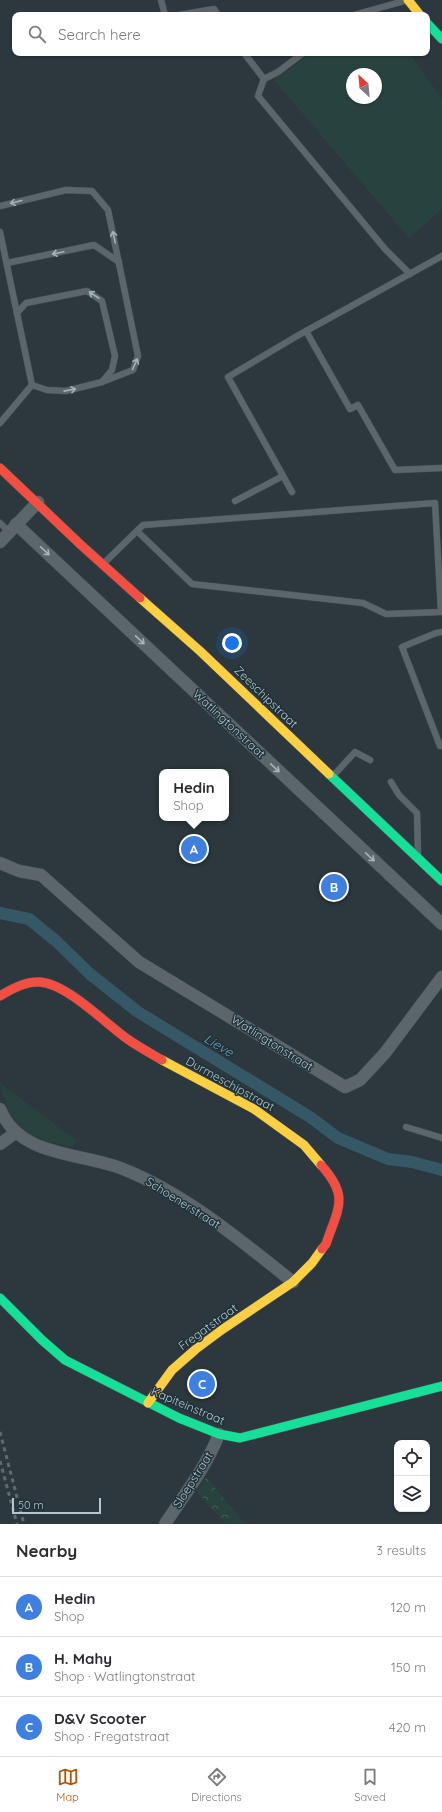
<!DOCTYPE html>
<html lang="en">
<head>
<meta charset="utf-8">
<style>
	:root { --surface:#fff; --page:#f2f2f3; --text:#2b2b33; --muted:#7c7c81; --line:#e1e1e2; --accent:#b45309 }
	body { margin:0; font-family:Quicksand,sans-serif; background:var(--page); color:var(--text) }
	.controls { position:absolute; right:12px; bottom:12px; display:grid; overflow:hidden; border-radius:8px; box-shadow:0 1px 3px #0004 }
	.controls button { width:36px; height:36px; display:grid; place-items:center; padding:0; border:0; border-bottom:1px solid var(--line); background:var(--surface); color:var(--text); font:20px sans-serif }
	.compass { position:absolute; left:346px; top:68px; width:36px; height:36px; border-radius:50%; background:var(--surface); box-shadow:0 1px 3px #0004; rotate:334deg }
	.scale { position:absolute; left:12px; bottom:10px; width:89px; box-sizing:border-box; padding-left:4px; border:2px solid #b6c6cd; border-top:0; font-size:11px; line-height:14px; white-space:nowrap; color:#b6c6cd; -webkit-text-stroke:3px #1e3139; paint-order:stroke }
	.you { position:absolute; left:232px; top:643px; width:14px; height:14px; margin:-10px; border:3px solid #fff; border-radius:50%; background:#1a73e8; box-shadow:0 0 0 6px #1a73e833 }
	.badge { display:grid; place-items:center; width:26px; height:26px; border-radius:50%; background:var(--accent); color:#fff; font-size:13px; font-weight:700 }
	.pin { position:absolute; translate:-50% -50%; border:2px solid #fff; box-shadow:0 1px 4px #0006 }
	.popup { position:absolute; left:159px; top:769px; width:70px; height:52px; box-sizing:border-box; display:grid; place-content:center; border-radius:8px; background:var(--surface); filter:drop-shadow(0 1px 3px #0005); font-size:13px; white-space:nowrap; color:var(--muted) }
	.popup b { font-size:15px; color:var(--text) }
	.popup::after { content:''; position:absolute; left:50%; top:100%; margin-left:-8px; border:8px solid transparent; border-top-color:var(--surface) }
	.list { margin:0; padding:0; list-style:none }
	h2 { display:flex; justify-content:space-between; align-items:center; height:52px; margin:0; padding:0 16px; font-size:17px }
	h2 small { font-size:13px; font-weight:400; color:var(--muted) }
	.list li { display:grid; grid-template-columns:26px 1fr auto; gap:12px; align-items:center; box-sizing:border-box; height:60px; padding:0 16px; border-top:1px solid var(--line) }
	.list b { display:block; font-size:15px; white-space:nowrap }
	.list p { margin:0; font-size:13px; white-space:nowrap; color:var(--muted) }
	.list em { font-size:13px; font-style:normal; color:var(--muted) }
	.icon { flex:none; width:22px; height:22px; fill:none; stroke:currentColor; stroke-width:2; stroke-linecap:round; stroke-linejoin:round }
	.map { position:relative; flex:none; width:442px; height:1524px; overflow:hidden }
	.search { position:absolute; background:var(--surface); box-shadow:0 1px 3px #0004; left:12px; right:12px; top:12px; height:44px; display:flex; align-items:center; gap:10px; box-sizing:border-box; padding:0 14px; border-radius:8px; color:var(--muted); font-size:15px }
	.sheet { height:232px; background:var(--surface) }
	nav { display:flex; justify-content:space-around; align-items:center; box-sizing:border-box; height:56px; border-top:1px solid var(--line); background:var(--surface); font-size:11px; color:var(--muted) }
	nav a { display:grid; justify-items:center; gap:2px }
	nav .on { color:var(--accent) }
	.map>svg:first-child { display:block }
	.grass { fill:#28433f; fill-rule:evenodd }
	.forest { fill:url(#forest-crowns) }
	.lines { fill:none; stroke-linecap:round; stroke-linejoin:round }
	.canal { stroke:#345866; stroke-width:12 }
	.lane-casing { stroke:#4a5357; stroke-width:7 }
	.street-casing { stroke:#4a5357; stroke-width:13 }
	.fast-casing { stroke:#4a5357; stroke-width:10 }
	.slow-casing { stroke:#4a5357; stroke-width:10 }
	.jam-casing { stroke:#4a5357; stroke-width:10 }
	.lane { stroke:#5c666a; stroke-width:6 }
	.street { stroke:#5c666a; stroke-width:12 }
	.fast { stroke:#16e098; stroke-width:9 }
	.slow { stroke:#ffcf43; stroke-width:9 }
	.jam { stroke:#f24e42; stroke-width:9 }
	.rail { stroke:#60696e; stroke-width:3; stroke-dasharray:4 4; stroke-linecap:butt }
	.oneway { stroke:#a4b3b9 }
	.labels { text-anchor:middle; stroke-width:3; stroke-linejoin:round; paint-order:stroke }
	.street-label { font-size:12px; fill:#b6c6cd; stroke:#1e3139 }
	.water-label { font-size:13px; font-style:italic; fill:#6d9cae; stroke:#1e3139 }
</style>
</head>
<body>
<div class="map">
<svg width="442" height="1524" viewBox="0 0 442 1524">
	<defs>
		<pattern id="forest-crowns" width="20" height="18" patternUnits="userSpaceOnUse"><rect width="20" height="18" fill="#28433f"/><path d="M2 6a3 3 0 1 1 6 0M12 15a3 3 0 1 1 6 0" fill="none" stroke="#455d5a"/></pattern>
	</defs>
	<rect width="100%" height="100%" fill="#2c383d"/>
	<g class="grass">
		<path d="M 311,53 L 409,53 L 442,99 L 442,209 L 409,238 L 274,80 ZM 352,74 L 376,74 L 376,98 L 352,98 Z"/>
		<path d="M 0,1083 L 77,1141 L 72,1147 C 26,1137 12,1130 0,1083 Z"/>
	</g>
	<polygon class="forest" points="206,1477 241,1519 249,1524 226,1524 197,1492"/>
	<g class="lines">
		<polyline class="canal" points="0,913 29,919 56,941 90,974 138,1012 310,1117 338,1138 388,1159 412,1162 442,1170"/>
		<g class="lane-casing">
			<g id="lane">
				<polyline points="161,0 165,15"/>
				<polyline points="179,15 214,9 218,15"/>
				<polyline points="354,15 408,0"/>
				<polyline points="244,53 264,79 278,72 303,53"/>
				<polyline points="264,79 258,96 385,249 410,274"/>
				<polyline points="0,206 66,190 92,191 108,210 138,356 133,370 102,382"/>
				<polyline points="0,232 32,385 0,423"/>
				<polyline points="7,263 94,245 119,262"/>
				<polyline points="17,313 26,303 87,291 102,301 115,356 112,370 102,382 66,391 47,390 32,385"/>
				<polyline points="306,331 350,409 358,405 395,470 442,468"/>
				<polyline points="292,492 228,377 297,336 442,256"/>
				<polyline points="235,501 283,476"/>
				<polyline points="0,523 9,532"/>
				<polyline points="103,564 143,525 435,503 441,612 386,614 363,603 192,584 137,531"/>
				<polyline points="442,632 436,633 402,647 440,746 442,746"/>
				<polyline points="333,776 355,752 370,760"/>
				<polyline points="391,782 399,795 417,813 418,853"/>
				<polyline points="406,1127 442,1138"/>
			</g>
		</g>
		<g class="street-casing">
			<g id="street">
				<polyline points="16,524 442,924"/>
				<polyline points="0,542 38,502"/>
				<polyline points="0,863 19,871 41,875 139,962 345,1087 360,1080 385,1053 442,977"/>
				<path d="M 0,1109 C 20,1158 81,1152 123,1169 C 186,1194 240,1240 293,1282"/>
				<polyline points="0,1144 15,1133"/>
				<path d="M 165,1524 C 184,1495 207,1466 219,1434"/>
			</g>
		</g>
		<g class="fast-casing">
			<g id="fast">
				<polyline points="427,23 442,39"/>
				<polyline points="329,774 442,881"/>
				<polyline points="0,1298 42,1340 65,1360 179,1418 219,1434 240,1438 442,1386"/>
			</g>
		</g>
		<g class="slow-casing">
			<g id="slow">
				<polyline points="408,0 420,15"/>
				<polyline points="140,598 200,651 329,774"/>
				<polyline points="162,1060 254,1109 304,1145 321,1165"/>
				<polyline points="148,1403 172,1370 196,1349 223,1329 293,1282 312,1263 322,1249"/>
			</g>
		</g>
		<g class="jam-casing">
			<g id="jam">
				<polyline points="0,468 81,545 140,598"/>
				<path d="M 0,996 C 11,989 26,981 40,982 C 67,984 104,1022 126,1038 C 137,1046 150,1053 162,1060"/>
				<path d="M 321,1165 C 350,1197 338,1208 326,1244 L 322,1249"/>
			</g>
		</g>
		<use href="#lane" class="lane"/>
		<use href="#street" class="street"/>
		<use href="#fast" class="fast"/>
		<use href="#slow" class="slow"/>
		<use href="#jam" class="jam"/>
		<g class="rail">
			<polyline points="0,1432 24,1524"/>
			<polyline points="0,1461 17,1524"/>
		</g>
	</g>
	<defs><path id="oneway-shaft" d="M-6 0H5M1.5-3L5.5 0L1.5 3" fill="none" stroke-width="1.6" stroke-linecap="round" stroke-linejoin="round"/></defs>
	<g class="oneway">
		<use href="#oneway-shaft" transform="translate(16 202) rotate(166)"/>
		<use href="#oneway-shaft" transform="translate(114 237) rotate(-102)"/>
		<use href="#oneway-shaft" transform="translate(58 253) rotate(168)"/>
		<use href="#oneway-shaft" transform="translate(94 295) rotate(-147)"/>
		<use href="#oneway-shaft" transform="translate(135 364) rotate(-66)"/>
		<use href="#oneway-shaft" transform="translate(70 390) rotate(-11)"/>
		<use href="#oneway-shaft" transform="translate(45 551) rotate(43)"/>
		<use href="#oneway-shaft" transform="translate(140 640) rotate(43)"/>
		<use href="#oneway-shaft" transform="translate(275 768) rotate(43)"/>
		<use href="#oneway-shaft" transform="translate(370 857) rotate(43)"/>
	</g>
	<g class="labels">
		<g class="street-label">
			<text transform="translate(266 697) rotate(44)" y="4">Zeeschipstraat</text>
			<text transform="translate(229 724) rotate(43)" y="4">Watlingtonstraat</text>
			<text transform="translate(272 1043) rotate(32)" y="4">Watlingtonstraat</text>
			<text transform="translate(230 1084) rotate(29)" y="4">Durmeschipstraat</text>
			<text transform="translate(183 1203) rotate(32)" y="4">Schoenerstraat</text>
			<text transform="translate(208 1327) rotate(-36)" y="4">Fregatstraat</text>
			<text transform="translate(188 1406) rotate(23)" y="4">Kapiteinstraat</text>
			<text transform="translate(193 1480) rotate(-58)" y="4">Sloepstraat</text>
		</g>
		<g class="water-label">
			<text transform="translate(219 1045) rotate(31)" y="5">Lieve</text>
		</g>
	</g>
</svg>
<div class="controls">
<button><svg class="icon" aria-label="locate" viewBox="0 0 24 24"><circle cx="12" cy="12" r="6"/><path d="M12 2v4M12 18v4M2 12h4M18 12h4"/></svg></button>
<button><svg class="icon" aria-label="layers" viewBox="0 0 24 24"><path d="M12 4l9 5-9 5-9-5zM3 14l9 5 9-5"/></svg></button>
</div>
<svg class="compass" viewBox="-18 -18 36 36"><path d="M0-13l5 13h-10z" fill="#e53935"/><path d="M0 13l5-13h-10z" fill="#7c7c81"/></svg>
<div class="scale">50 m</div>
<div class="you"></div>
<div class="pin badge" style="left:194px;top:849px;background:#3f7fe0">A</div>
<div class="popup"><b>Hedin</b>Shop</div>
<div class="pin badge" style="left:334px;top:887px;background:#3f7fe0">B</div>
<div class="pin badge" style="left:202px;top:1384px;background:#3f7fe0">C</div>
<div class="search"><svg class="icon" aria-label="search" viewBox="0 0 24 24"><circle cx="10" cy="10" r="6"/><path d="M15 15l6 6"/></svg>Search here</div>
</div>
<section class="sheet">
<h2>Nearby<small>3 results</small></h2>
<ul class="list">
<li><span class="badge" style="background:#3f7fe0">A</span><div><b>Hedin</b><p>Shop</p></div><em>120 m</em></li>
<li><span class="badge" style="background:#3f7fe0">B</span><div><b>H. Mahy</b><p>Shop · Watlingtonstraat</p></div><em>150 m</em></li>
<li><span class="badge" style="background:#3f7fe0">C</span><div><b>D&amp;V Scooter</b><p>Shop · Fregatstraat</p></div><em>420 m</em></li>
</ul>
</section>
<nav>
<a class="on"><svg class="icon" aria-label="map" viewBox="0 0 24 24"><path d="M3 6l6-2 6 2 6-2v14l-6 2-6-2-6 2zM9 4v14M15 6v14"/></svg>Map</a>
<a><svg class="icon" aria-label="directions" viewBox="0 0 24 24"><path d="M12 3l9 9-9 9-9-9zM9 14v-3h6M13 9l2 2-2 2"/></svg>Directions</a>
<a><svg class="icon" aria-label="saved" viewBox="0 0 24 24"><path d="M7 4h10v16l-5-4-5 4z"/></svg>Saved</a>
</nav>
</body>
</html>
